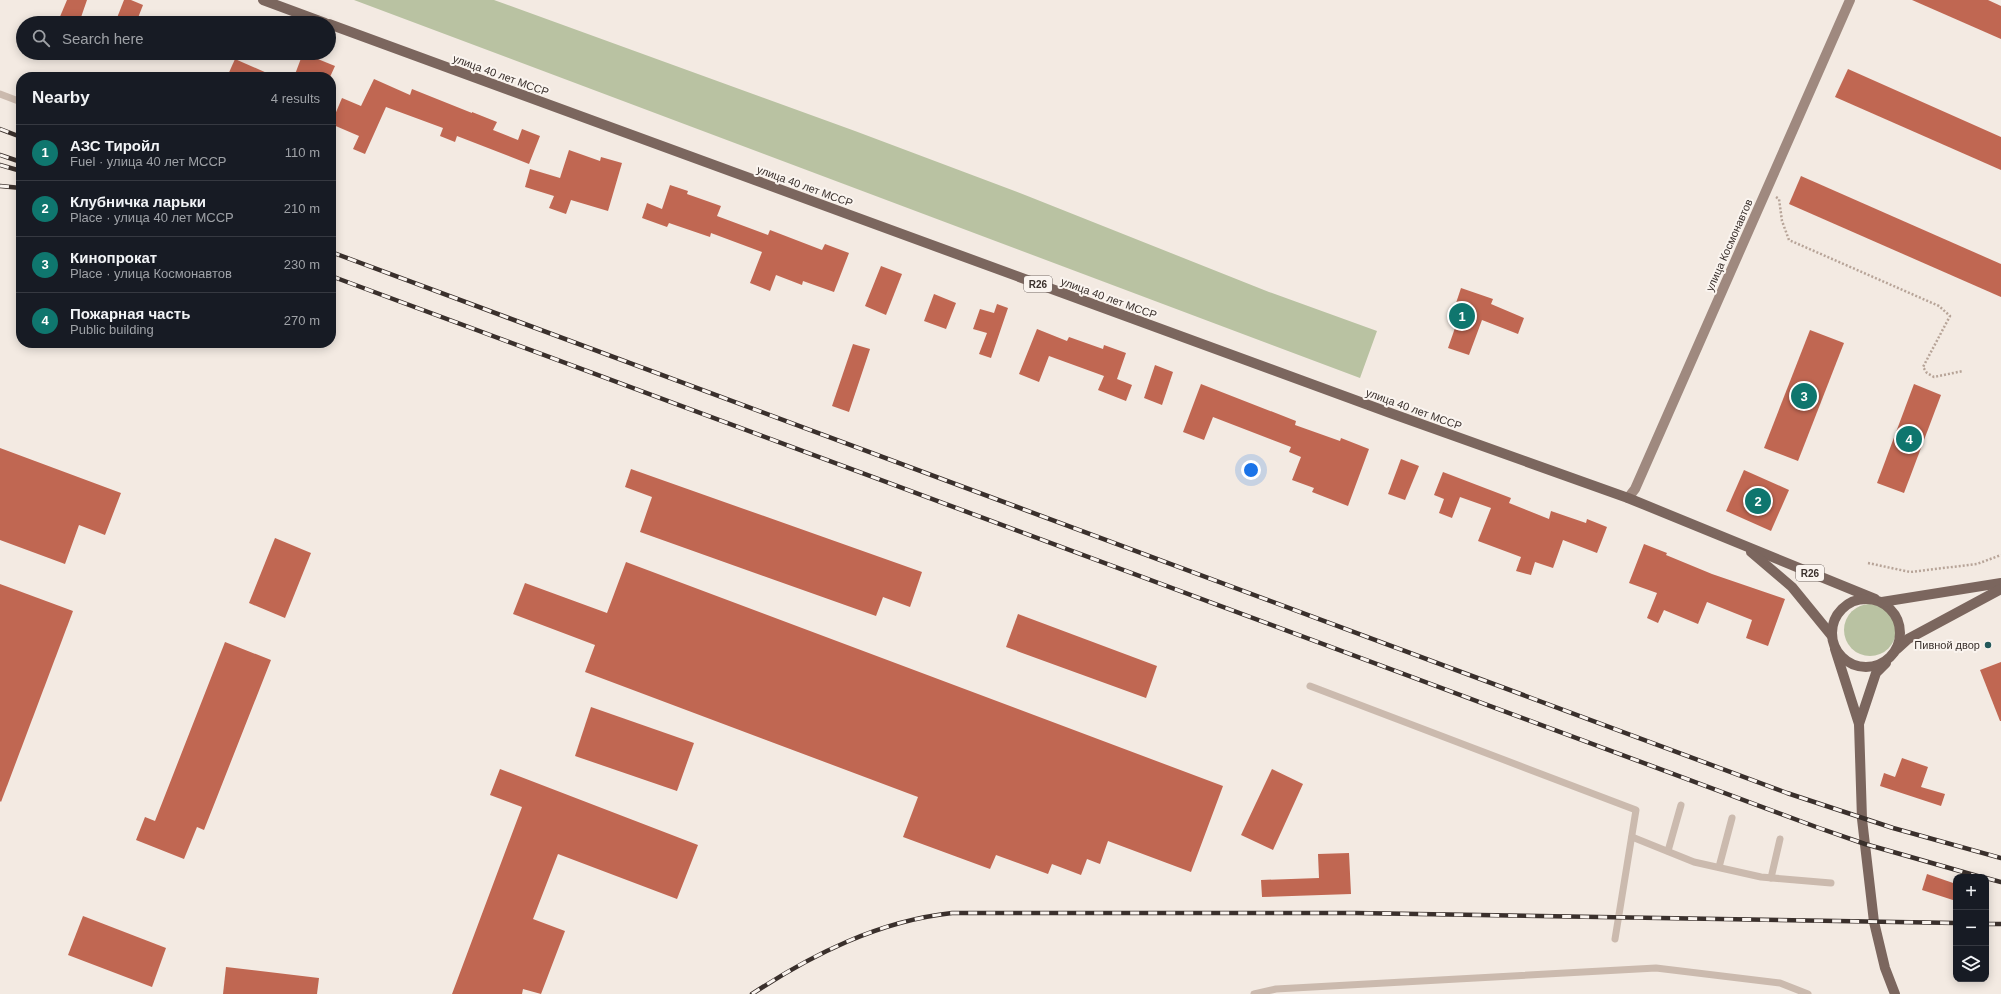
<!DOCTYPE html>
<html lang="en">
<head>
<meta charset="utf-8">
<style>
	:root { --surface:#171b24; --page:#20242c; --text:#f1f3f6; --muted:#9ea1a6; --line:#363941; --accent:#0f766e }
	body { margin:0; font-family:Helvetica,sans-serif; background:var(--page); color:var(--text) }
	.controls { position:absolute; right:12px; bottom:12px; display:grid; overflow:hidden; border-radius:8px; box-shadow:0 2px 10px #0003 }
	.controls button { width:36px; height:36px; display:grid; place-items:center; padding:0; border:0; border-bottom:1px solid var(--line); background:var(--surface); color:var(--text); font:20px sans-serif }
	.you { position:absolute; left:1251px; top:470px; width:14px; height:14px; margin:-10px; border:3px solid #fff; border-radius:50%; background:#1a73e8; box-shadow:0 0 0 6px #1a73e833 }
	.badge { display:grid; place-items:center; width:26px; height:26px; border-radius:50%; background:var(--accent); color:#fff; font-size:13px; font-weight:700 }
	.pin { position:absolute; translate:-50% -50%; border:2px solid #fff; box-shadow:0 1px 4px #0006 }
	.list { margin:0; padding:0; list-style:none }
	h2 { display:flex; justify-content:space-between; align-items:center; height:52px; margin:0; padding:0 16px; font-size:17px }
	h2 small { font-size:13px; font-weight:400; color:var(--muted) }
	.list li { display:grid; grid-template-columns:26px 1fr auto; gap:12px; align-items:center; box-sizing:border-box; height:56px; padding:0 16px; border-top:1px solid var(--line) }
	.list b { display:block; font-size:15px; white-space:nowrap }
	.list p { margin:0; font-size:13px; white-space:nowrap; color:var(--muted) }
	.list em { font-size:13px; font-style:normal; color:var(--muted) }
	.icon { flex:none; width:22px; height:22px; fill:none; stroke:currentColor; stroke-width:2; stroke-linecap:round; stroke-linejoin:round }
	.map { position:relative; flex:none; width:2001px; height:994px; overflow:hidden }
	.search { position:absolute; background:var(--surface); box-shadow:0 2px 10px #0003; left:16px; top:16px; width:320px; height:44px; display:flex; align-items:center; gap:10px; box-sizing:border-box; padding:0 14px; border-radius:22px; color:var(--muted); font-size:15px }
	.panel { position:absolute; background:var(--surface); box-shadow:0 2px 10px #0003; left:16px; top:72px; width:320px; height:276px; border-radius:16px }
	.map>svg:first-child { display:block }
	.green { fill:#b9c2a2 }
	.building { fill:#c06752 }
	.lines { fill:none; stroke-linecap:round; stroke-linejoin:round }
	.path { stroke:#b7a498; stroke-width:2.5; stroke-dasharray:2 2; stroke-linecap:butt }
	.lane { stroke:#cbbaae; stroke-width:7 }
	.secondary { stroke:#9f897f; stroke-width:10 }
	.primary { stroke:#7b665e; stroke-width:10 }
	.rail-casing { stroke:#3a302c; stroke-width:4.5 }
	.rail { stroke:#faf4ef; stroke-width:3; stroke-dasharray:9; stroke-linecap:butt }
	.poi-dot { fill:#23595a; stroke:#faf4ef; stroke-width:1.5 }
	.labels { text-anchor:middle; stroke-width:4; stroke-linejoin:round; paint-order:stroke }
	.shield { fill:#faf4ef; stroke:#746b66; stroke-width:1 }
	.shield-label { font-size:10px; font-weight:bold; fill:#3a302c }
	.street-label { font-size:11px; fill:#3a302c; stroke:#faf4ef }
	.poi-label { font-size:11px; fill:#3a302c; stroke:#faf4ef; text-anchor:end }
</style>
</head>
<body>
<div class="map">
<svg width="2001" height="994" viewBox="0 0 2001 994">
	<rect width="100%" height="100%" fill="#f3eae2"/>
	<g class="green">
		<polygon points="354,0 494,0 855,131 1025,195 1269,292 1377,331 1360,378"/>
		<circle cx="1870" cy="630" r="26"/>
	</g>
	<g class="building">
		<polygon points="67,0 87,0 79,23 69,23 59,19"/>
		<polygon points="124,0 131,0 143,5 136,23 115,23"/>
		<polygon points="1912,0 1988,0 2001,6 2001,39"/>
		<polygon points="303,53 335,66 330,77 294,77"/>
		<polygon points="235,59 276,77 227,77"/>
		<polygon points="1848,69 2001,137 2001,170 1835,97"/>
		<polygon points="374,79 410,95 412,89 472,113 472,112 497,122 493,130 518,140 522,129 540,136 529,164 457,136 455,142 440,136 443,128 386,107 365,154 353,149 359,136 331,124 342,98 361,106"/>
		<polygon points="569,150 600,161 601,157 622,163 608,211 571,200 566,214 549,208 554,196 525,187 530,169 560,178"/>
		<polygon points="1801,176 2001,264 2001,297 1789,204"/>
		<polygon points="670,185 688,191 687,194 721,206 717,216 768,235 770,230 822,250 825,244 849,253 834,292 803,281 802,285 776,275 770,291 750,283 762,252 711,233 710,237 669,223 667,227 642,218 647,203 662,209"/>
		<polygon points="881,266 902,274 886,315 865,306"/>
		<polygon points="1461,288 1493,299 1491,304 1524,318 1518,334 1482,320 1469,355 1448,348 1462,308 1455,306"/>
		<polygon points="934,294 956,303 946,329 924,321"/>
		<polygon points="997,304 1008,308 991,358 979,354 987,333 973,329 980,309 994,313"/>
		<polygon points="1037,329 1067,341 1069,337 1103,349 1104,345 1126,353 1117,379 1132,385 1126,401 1098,390 1104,376 1049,356 1039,382 1019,374"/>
		<polygon points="1810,330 1844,343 1798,461 1764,448"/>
		<polygon points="853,344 870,349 849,412 832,406"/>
		<polygon points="1155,365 1173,372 1162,405 1144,398"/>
		<polygon points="1201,384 1296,421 1295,425 1340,441 1341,438 1369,449 1348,506 1312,492 1314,488 1292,480 1301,457 1289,452 1291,447 1213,417 1204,440 1183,432"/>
		<polygon points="1914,384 1941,395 1904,493 1877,483"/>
		<polygon points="0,448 121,493 105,535 79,525 65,564 0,540"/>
		<polygon points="1401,459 1419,466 1405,500 1388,494"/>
		<polygon points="631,469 922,572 910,607 883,597 876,616 640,532 652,497 625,487"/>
		<polygon points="1744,470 1789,490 1771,531 1726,511"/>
		<polygon points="1443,472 1511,498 1509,503 1549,519 1551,511 1586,523 1587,519 1607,527 1597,553 1563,540 1553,568 1535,562 1531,575 1516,571 1521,557 1478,541 1491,508 1460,497 1452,518 1439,513 1444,499 1434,495"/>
		<polygon points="275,538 311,553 285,618 249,603"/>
		<polygon points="1644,544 1667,553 1666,555 1712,574 1785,599 1768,646 1746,638 1752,620 1707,602 1698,624 1664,610 1658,623 1647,618 1657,593 1629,583"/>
		<polygon points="626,562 1223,786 1191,872 1108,841 1100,864 1087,859 1081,875 1052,864 1048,874 996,855 990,869 903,837 918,797 585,672 595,645 513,614 525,583 607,613"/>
		<polygon points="0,584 73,611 1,802 0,801"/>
		<polygon points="1018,614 1157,666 1146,698 1006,647"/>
		<polygon points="225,642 271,660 204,830 197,827 184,859 136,840 145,817 155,821"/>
		<polygon points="2001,662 2001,721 2000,721 1980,670"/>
		<polygon points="591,707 694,743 677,791 575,756"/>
		<polygon points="1902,758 1928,767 1921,787 1945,794 1941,806 1880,786 1884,773 1895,777"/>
		<polygon points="500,769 698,845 677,899 558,854 533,919 565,931 541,994 523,989 522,994 452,994 522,807 490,795"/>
		<polygon points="1272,769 1303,784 1273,850 1241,835"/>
		<polygon points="1349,853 1351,894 1262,897 1261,880 1319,878 1318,854"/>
		<polygon points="1927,874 1956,884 1956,901 1922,890"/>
		<polygon points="83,916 166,948 152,987 68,955"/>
		<polygon points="226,967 319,978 317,994 223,994"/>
	</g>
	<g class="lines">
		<g class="path">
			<polyline points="1776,197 1779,199 1782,221 1789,240 1939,306 1950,316 1923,367 1927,373 1934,377 1963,371"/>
			<polyline points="1868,563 1910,572 1977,564 2001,555"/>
		</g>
		<g class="lane">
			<polyline points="0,94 21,102"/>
			<polyline points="1310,686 1636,810 1615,939"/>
			<polyline points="1632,837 1694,862 1761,877 1831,883"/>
			<polyline points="1668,851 1681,805"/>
			<polyline points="1719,867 1732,818"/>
			<polyline points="1771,878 1780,839"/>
			<polyline points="1254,994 1276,989 1656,968 1780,983 1808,994"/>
		</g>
		<polyline class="secondary" points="1628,498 1635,489 1850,0"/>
		<g class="primary">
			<polyline points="263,0 325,23"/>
			<polyline points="329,24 1393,414 1628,498 1875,599"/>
			<polyline points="1751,552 1792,587 1832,636"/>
			<circle cx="1866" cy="633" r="34"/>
			<polyline points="1882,602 2001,583"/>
			<polyline points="1835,649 1859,724 1862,819 1874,922 1885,968 1895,994"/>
			<polyline points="1897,649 1908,639 2001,589"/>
			<polyline points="1859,724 1876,673 1886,663"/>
		</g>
		<g class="rail-casing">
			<g id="rail">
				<polyline points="0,129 21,137"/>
				<polyline points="0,155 21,162"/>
				<polyline points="0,165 21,171"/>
				<polyline points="0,186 21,188"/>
				<polyline points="331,252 1787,793 1893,828 2001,858"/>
				<polyline points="331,276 1819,828 1865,844 1981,877"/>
				<polyline points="1986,878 2001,882"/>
				<polyline points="1986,924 2001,924"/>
				<path d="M 752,994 C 813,954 879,921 952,913 L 1356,913 L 1956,923"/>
			</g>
		</g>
		<use href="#rail" class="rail"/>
	</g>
	<circle class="poi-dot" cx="1988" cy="645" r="4"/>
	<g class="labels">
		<g class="shield">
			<rect x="1024" y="276" width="28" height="16" rx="3"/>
			<rect x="1796" y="565" width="28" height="16" rx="3"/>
		</g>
		<g class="shield-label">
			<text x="1038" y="288">R26</text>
			<text x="1810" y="577">R26</text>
		</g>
		<g class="street-label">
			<text transform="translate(501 75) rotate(20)" y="4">улица 40 лет МССР</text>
			<text transform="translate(805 186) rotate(20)" y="4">улица 40 лет МССР</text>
			<text transform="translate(1729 245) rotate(-66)" y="4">улица Космонавтов</text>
			<text transform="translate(1109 298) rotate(20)" y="4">улица 40 лет МССР</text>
			<text transform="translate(1414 409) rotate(20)" y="4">улица 40 лет МССР</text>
		</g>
		<g class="poi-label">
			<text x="1980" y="649">Пивной двор</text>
		</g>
	</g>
</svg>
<div class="controls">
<button>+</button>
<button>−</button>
<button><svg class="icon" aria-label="layers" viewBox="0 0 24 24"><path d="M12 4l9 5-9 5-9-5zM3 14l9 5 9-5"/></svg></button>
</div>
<div class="you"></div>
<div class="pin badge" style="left:1462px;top:316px">1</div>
<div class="pin badge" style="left:1758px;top:501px">2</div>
<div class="pin badge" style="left:1804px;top:396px">3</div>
<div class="pin badge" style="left:1909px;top:439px">4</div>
<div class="search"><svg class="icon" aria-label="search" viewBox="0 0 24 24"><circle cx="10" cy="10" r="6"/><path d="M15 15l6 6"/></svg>Search here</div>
<section class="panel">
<h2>Nearby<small>4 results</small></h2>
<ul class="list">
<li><span class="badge">1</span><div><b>АЗС Тиройл</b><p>Fuel · улица 40 лет МССР</p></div><em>110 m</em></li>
<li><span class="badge">2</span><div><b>Клубничка ларьки</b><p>Place · улица 40 лет МССР</p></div><em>210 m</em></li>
<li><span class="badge">3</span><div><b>Кинопрокат</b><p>Place · улица Космонавтов</p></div><em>230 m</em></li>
<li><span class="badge">4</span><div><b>Пожарная часть</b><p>Public building</p></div><em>270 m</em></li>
</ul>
</section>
</div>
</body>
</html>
